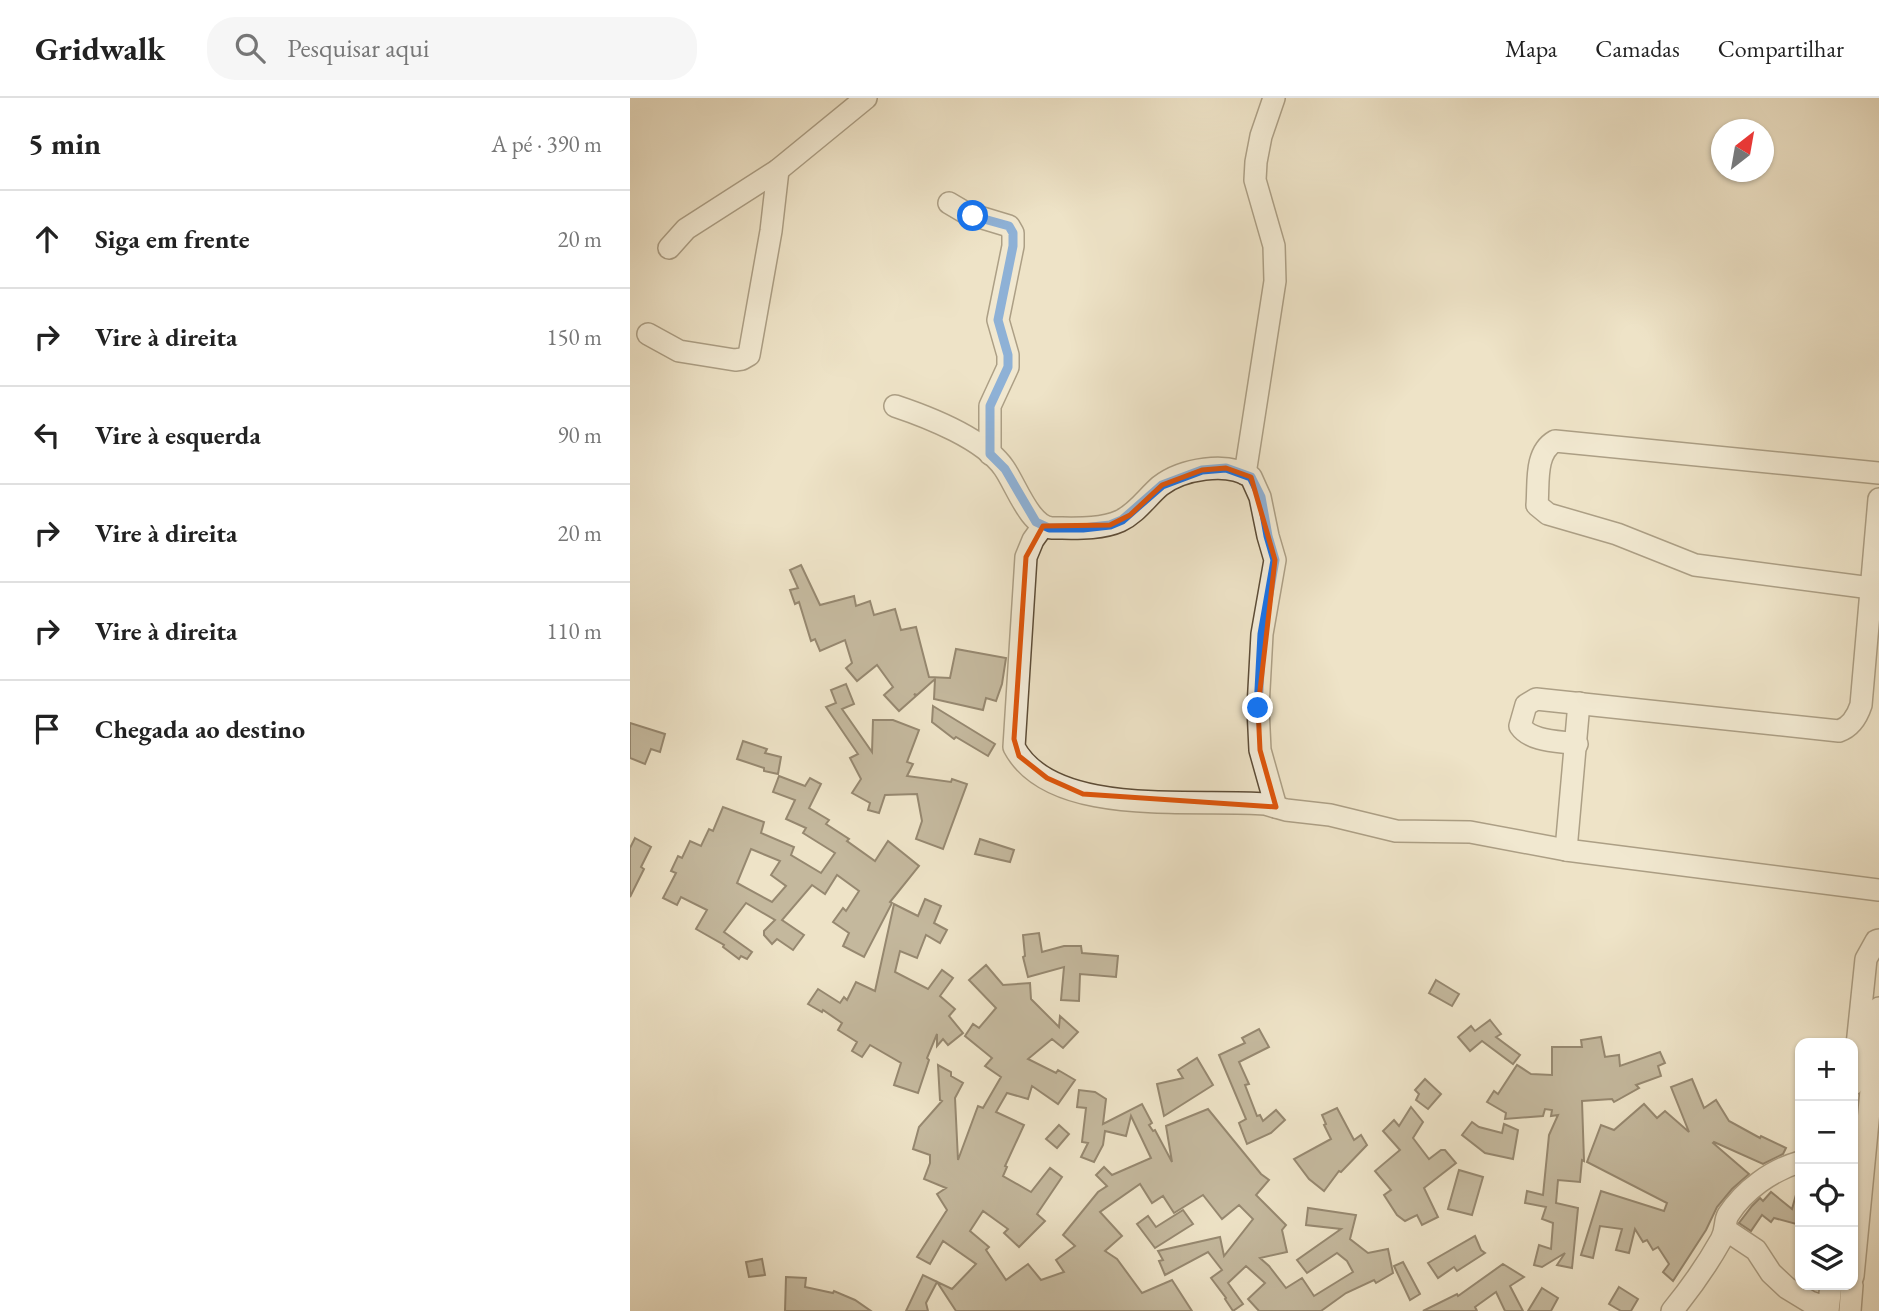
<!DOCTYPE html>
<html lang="pt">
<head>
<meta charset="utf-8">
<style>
	:root { --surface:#fff; --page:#f6f6f6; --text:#222; --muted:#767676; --line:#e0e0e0 }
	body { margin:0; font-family:"EB Garamond",serif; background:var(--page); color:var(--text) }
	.controls { position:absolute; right:21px; bottom:21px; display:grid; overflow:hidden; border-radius:14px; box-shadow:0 2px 5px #0004 }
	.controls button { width:63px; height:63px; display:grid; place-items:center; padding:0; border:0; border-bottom:2px solid var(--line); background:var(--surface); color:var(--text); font:35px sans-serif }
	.compass { position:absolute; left:1081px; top:21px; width:63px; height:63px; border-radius:50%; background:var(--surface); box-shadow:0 2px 5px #0004; rotate:31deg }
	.stop { position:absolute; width:21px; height:21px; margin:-16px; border:5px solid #1a73e8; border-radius:50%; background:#fff }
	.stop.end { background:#1a73e8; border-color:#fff; box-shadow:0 2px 7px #0008 }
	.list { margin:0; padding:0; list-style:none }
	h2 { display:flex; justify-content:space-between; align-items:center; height:91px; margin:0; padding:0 28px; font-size:30px }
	h2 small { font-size:23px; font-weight:400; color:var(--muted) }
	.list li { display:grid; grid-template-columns:46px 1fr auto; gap:21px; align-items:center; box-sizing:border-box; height:98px; padding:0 28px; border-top:2px solid var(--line) }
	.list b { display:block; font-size:26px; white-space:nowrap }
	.list em { font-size:23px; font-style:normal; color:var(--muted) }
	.icon { flex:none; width:38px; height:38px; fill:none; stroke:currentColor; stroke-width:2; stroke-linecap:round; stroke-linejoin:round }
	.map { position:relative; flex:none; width:1249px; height:1213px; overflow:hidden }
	header { display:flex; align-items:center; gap:42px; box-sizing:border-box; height:98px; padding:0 35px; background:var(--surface); border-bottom:2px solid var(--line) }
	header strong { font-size:33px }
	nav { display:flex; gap:38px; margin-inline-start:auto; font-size:24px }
	.search { width:490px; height:63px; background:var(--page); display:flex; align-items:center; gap:18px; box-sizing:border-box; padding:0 24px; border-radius:28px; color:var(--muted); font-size:26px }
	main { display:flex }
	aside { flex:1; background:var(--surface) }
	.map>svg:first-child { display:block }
	.building { fill:#91836b; stroke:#2c1a07; stroke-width:2; fill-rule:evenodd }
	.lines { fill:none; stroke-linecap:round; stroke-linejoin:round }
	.minor-casing { stroke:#5c4c37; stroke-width:24 }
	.minor { stroke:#f4eddb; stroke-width:21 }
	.route { stroke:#1a73e8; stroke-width:9 }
	.marked { fill:none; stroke:#df560c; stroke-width:5; stroke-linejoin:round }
</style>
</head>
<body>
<header>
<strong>Gridwalk</strong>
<div class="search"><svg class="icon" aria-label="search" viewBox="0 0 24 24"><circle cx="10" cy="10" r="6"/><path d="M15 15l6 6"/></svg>Pesquisar aqui</div>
<nav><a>Mapa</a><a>Camadas</a><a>Compartilhar</a></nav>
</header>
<main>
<aside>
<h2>5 min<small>A pé · 390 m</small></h2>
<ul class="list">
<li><svg class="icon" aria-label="ahead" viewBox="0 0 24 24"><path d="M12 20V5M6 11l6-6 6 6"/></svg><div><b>Siga em frente</b></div><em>20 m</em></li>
<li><svg class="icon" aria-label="right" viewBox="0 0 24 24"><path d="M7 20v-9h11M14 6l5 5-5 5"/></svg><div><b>Vire à direita</b></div><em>150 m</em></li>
<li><svg class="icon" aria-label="left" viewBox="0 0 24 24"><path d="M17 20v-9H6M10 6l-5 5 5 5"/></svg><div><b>Vire à esquerda</b></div><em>90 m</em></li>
<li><svg class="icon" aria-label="right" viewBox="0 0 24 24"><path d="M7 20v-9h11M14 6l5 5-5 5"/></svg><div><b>Vire à direita</b></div><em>20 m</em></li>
<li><svg class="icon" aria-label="right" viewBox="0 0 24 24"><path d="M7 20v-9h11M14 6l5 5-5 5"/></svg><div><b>Vire à direita</b></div><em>110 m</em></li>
<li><svg class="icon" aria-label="arrive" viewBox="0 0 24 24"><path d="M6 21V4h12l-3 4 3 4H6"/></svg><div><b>Chegada ao destino</b></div></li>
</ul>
</aside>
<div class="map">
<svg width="1249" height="1213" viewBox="0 0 1249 1213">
	<rect width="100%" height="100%" fill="#eee3c7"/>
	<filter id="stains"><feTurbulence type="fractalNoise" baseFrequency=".00286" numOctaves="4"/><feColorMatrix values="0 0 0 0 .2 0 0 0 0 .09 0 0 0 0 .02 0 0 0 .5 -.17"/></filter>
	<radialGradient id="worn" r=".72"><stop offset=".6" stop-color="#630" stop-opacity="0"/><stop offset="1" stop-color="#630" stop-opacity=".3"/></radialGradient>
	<g class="building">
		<polygon points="171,467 190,507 224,498 226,508 240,503 244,517 265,511 271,532 286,529 299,579 320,580 326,551 376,560 372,586 366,603 356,600 353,612 304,601 305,581 287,597 284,596 286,598 269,613 254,597 263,589 247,567 227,583 216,570 222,565 215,542 190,553 185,541 181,543 169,504 165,506 160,492 168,490 160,472"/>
		<polygon points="216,586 224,606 212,611 242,654 243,622 263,622 289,632 277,664 283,666 277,678 321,684 322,681 337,686 313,751 286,741 292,723 287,696 255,697 249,715 238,712 240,705 222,695 231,681 220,660 228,656 196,609 206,605 201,592"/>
		<polygon points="303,608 365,646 358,658 326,639 324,641 302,624"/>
		<polygon points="0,625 35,636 30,654 21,651 15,666 0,660"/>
		<polygon points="113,643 137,651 135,655 151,659 148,676 134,673 134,670 107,661"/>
		<path d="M 149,678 L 175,688 L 180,680 L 191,686 L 179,710 L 199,722 L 196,726 L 219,741 L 217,743 L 245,763 L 258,743 L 289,768 L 260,804 L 262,805 L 234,859 L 213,848 L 219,835 L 203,824 L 213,810 L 216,813 L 229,793 L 207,777 L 195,796 L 182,787 L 152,822 L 174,837 L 163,852 L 147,841 L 142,846 L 134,837 L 134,833 L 145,822 L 116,805 L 94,834 L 122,854 L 117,861 L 111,858 L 109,861 L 93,849 L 94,847 L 66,831 L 77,812 L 51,799 L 47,807 L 33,800 L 46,775 L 41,773 L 48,758 L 52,760 L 60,743 L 71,748 L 79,731 L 83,733 L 93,709 L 134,724 L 131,735 L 164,749 L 161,757 L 191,775 L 205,755 L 173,735 L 176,730 L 156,721 L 165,702 L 143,694 ZM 121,751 L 150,763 L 141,777 L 156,788 L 142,804 L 107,785 Z"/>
		<polygon points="5,740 21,749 11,769 14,771 0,799 0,750"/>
		<polygon points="350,741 384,752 380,764 345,756"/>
		<polygon points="295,801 311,808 304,825 317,832 310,845 296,837 287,860 270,853 265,874 298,891 312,872 323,880 310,898 325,911 319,918 333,935 318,947 313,941 307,948 307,936 297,960 299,962 288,995 264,987 271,965 240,947 232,959 222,953 227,944 208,932 212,925 193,912 192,914 178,906 188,891 210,905 214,899 217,902 226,884 245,893 264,806 288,818"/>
		<polygon points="409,835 412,854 434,848 451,848 452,855 488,858 486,879 450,876 449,903 431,902 434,869 398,879 393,859 395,858 393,837"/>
		<polygon points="356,867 373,887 400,885 401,901 429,929 430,918 448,934 433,950 422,941 398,961 426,975 428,972 445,982 428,1006 402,988 398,1001 377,995 366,1014 394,1027 375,1068 377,1069 373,1078 401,1094 420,1070 432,1079 407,1116 415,1123 389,1149 374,1135 378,1131 353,1113 340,1133 359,1149 356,1152 376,1182 398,1166 411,1182 434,1174 426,1162 445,1148 433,1137 468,1094 477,1088 466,1077 474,1069 482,1077 521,1060 501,1018 496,1038 475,1033 473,1047 464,1064 451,1059 458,1045 452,1044 456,1010 447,1009 449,992 465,994 476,1001 473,1026 512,1006 522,1025 519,1027 523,1033 525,1032 542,1064 536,1028 578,1011 631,1076 639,1082 626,1097 656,1127 652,1132 657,1154 630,1160 639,1168 656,1190 672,1180 684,1198 723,1174 717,1163 707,1155 677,1175 667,1162 711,1131 676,1127 678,1110 726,1117 720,1141 738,1155 758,1151 763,1175 746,1185 744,1182 716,1195 691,1213 629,1213 618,1201 635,1185 616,1168 598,1185 613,1206 603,1213 595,1201 596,1200 581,1180 592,1172 578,1154 535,1177 529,1163 533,1162 528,1153 590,1139 594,1158 623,1121 609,1107 592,1121 573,1097 544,1115 533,1098 522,1105 510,1086 470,1114 492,1138 475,1153 487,1161 512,1195 542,1182 562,1213 326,1213 307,1184 296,1205 298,1213 276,1213 293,1177 322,1191 346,1166 313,1143 300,1166 287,1159 317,1112 307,1096 316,1090 294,1081 300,1065 300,1057 283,1051 289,1029 312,1003 310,1002 308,967 321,974 321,978 333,985 325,1000 328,1062 348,1008 353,1010 371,979 355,968 362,960 335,938 343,926 349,930 366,910 339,882"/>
		<polygon points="806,882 829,896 822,908 799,895"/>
		<polygon points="860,922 871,936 866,939 890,957 883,966 852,943 840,953 828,939 841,928 845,933"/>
		<polygon points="629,931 639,949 609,964 619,986 615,987 627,1018 630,1017 633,1023 646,1012 655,1022 641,1035 617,1046 609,1025 616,1021 589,957 615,945 612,940"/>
		<polygon points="971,939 975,959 989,957 990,968 1030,954 1035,965 1028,968 1031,978 1006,987 1009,990 984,1004 982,1001 952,1003 954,1063 952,1062 950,1084 928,1082 926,1105 948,1110 942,1170 927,1167 935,1155 912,1169 904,1167 909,1147 921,1151 923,1125 912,1121 916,1109 895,1105 897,1093 913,1097 919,1037 928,1017 921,1018 922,1012 915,1011 913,1018 875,1021 876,1015 857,1004 864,993 868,996 887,967 901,976 922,977 922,949 952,949 951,942"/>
		<polygon points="567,960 583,987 534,1018 527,986 553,980 548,972"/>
		<polygon points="795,981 811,996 798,1011 786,1002 789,996 785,992"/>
		<polygon points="1062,981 1074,1010 1086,1002 1099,1023 1130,1040 1131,1038 1156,1050 1153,1056 1133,1066 1084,1044 1083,1045 1119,1076 1102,1091 1087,1109 1076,1132 1043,1183 1033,1174 1039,1166 1028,1149 1023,1152 1017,1142 1013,1144 1005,1131 999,1155 986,1152 992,1131 970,1128 963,1160 951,1157 971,1093 1034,1113 1037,1105 957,1064 971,1027 984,1032 1014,1006 1027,1020 1035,1013 1059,1034 1041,989"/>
		<polygon points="781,1009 793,1024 783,1040 799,1061 811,1052 815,1052 826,1065 794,1090 808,1119 792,1127 787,1117 775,1123 767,1117 754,1097 761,1092 745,1073 770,1052 753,1033 764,1022 769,1028"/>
		<polygon points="707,1010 724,1042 731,1037 737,1047 711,1074 709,1073 694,1093 679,1081 664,1061 701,1041 694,1027 696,1026 692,1017"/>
		<polygon points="842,1024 849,1029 872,1035 874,1026 888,1032 883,1061 855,1055 832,1037"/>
		<polygon points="429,1027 439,1036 427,1050 416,1041"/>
		<polygon points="829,1072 853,1079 842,1117 818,1111"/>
		<polygon points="1167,1093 1170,1094 1170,1127 1144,1120 1141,1124 1132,1117 1121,1133 1109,1125 1122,1108 1130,1100 1133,1103 1141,1094 1162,1111"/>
		<polygon points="553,1112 563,1126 525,1150 507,1126 518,1118 526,1129"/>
		<polygon points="845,1138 851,1152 855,1155 827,1173 824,1169 808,1180 798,1165"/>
		<polygon points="132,1161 135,1177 119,1179 116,1164"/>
		<polygon points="773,1164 790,1196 780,1202 764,1168"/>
		<polygon points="873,1166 894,1179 880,1188 893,1213 875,1213 866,1194 845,1209 847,1213 793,1213 827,1196 828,1198"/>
		<polygon points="156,1179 176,1180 175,1189 203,1195 204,1193 225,1202 241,1213 155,1213"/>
		<polygon points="989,1189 1008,1201 1001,1213 991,1213 979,1206"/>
		<polygon points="912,1190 928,1200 921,1213 898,1213"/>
	</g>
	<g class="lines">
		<g class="minor-casing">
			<g id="minor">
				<polyline points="319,105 336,115 379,128 383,135 383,148 368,222 378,257 378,269 360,308 360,356"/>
				<polyline points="39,150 56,131 148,72 236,0"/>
				<polyline points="18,236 49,253 105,262 112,261 119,257 141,133 148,72"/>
				<path d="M 265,308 C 298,319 354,341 374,370 C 386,387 400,429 422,430 C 444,430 470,432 490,423 C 507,415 517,399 530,388 C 552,371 597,363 621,379 L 630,399 L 638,438 L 645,462 L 632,536 L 628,610 L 630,652 L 646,709"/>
				<polyline points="615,376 645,183 644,148 625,82 626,64 631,38 644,0"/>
				<path d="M 413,428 L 403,442 L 396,459 L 384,649 C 422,721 567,700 635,706 L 656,712 L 700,717 L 766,733 L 840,734 L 936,752 L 1249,792"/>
				<path d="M 1241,490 L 1065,467 L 987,436 L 918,416 L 907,407 C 909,386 904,355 925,343 L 1249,375"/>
				<path d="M 947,646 C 929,643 901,644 890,628 L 896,607 L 906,601 L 1209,633 C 1221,629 1227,619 1231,607 L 1249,401"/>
				<polyline points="936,752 949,605"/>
				<polyline points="1223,986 1236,861 1246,843 1249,842"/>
				<polyline points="1096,1132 1126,1152 1141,1175 1157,1190 1180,1204 1197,1210 1198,1213 1201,1187"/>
				<polyline points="1223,1178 1249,910"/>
				<path d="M 1042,1213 C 1060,1191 1077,1167 1091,1142 C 1097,1131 1094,1124 1098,1117 C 1114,1092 1142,1072 1170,1064"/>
				<polyline points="1220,1213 1222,1187"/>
			</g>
		</g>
		<use href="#minor" class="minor"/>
	</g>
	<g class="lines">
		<polyline class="route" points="343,118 379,128 383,135 383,148 368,222 378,257 378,269 360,308 360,356 375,371 406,424 419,430 453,430 480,427 492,422 532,387 572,372 596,370 621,379 631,399 638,438 645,462 632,536 628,610"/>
	</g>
	<path d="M0 0H1249V1213H0ZM 596,370 L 621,379 L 645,462 L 628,610 L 630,652 L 646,709 L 453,696 L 417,680 L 389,658 L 384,641 L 396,459 L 413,428 L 480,427 L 500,417 L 532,387 L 572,372 Z" fill="#eee3c7" fill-opacity=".55" fill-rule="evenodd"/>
	<path class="marked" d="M 596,370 L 621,379 L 645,462 L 628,610 L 630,652 L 646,709 L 453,696 L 417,680 L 389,658 L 384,641 L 396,459 L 413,428 L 480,427 L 500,417 L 532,387 L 572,372 Z"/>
	<rect width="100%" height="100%" filter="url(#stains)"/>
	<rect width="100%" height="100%" fill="url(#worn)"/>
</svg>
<div class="controls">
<button>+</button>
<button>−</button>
<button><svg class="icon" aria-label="locate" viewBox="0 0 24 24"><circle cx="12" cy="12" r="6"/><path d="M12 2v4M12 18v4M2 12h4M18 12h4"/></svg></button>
<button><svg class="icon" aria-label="layers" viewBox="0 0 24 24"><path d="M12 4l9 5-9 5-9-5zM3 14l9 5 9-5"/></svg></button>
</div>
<svg class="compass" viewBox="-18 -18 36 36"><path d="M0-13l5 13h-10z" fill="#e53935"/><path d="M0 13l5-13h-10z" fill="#767676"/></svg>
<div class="stop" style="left:343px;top:118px"></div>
<div class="stop end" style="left:628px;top:610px"></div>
</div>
</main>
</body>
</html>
